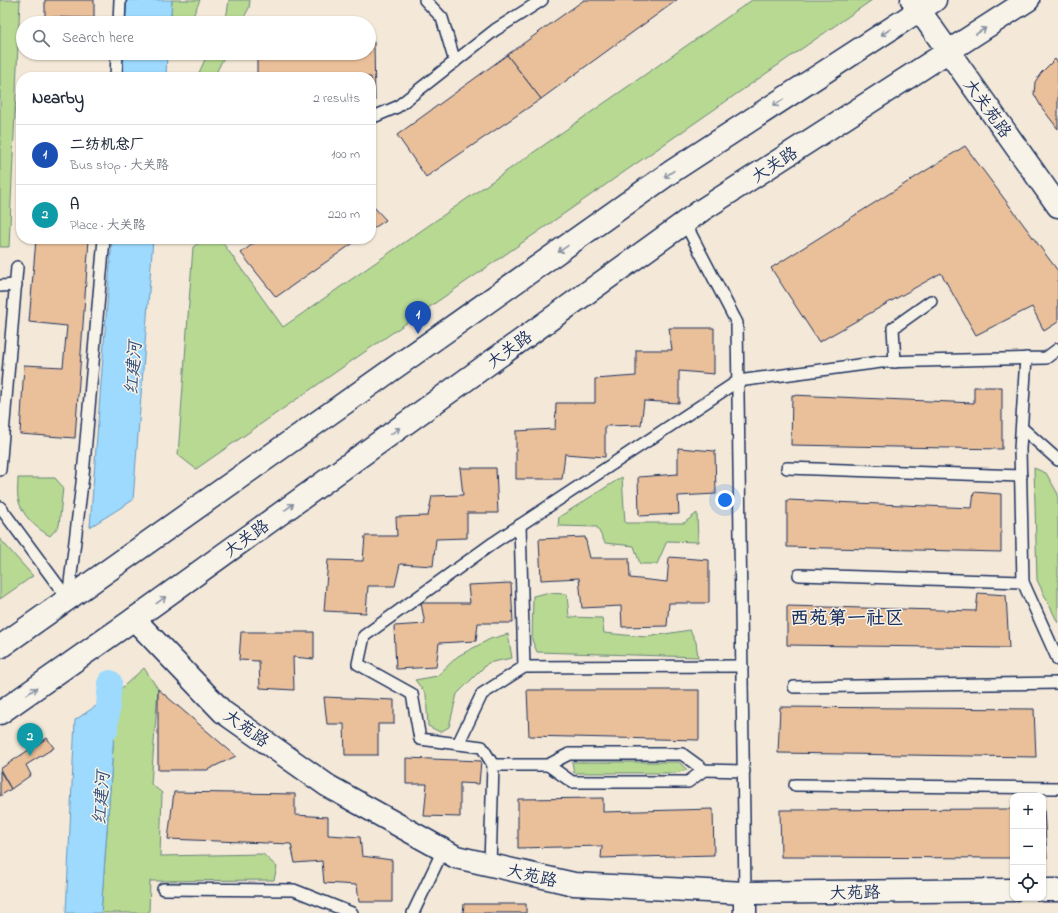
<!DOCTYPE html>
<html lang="en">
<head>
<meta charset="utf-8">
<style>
	:root { --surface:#fff; --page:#f2f2f3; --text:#1f2937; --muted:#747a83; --line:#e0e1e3; --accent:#d1495b }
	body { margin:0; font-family:"Indie Flower","LXGW WenKai TC",sans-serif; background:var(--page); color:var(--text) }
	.controls { position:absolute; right:12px; bottom:12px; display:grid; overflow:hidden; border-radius:8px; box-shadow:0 1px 3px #0004 }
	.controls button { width:36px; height:36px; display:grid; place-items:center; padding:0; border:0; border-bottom:1px solid var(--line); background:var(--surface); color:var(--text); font:20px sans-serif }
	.you { position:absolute; left:725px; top:500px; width:14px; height:14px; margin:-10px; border:3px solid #fff; border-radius:50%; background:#1a73e8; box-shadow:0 0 0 6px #1a73e833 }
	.badge { display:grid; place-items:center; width:26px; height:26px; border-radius:50%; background:var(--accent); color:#fff; font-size:13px; font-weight:700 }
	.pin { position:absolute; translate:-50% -33px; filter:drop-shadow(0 1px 2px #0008) }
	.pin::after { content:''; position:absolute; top:21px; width:14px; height:12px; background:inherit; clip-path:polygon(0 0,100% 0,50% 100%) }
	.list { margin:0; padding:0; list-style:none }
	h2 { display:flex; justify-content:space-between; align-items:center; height:52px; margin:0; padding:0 16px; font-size:17px }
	h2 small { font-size:13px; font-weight:400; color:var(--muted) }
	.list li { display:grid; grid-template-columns:26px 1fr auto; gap:12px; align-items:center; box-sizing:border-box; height:60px; padding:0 16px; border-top:1px solid var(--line) }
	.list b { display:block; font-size:15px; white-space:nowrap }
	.list p { margin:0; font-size:13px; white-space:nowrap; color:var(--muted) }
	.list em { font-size:13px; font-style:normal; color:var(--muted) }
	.icon { flex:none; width:22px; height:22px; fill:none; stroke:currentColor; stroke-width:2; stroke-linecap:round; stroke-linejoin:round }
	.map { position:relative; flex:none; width:1058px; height:913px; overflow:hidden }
	.search { position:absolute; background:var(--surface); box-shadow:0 1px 3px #0004; left:16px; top:16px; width:360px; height:44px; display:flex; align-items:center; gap:10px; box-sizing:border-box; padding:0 14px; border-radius:22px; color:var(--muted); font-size:15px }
	.panel { position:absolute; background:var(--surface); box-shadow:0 1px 3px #0004; left:16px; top:72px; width:360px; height:172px; border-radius:16px }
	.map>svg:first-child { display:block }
	.green { fill:#b7d992; stroke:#698478 }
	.water { fill:#9ddafe; stroke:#6996be }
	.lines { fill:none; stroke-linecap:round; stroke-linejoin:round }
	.canal { stroke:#9ddafe; stroke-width:24 }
	.building { fill:#eac09a; stroke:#1b2f5e }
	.service-casing { stroke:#1b2f5e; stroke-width:14 }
	.minor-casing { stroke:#1b2f5e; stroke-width:25 }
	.primary-casing { stroke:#1b2f5e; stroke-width:25 }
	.service { stroke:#f7f3e8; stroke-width:11 }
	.minor { stroke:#f7f3e8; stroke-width:22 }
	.primary { stroke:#f7f3e8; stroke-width:22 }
	.oneway { stroke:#8991a3 }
	.labels { text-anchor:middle; stroke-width:3; stroke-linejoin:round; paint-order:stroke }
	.street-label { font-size:17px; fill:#1b2f5e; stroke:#f7f3e8 }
	.water-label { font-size:18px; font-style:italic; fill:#35517e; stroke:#f7f3e8 }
	.quarter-label { font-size:19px; font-weight:bold; fill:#1b2f5e; stroke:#f7f3e8 }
</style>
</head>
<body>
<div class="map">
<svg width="1058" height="913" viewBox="0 0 1058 913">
	<rect width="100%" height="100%" fill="#f4e9d8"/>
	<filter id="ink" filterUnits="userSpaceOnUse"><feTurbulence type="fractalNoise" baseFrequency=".025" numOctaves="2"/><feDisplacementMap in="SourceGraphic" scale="8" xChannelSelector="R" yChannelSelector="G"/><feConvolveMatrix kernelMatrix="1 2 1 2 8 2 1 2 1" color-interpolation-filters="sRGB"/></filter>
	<g filter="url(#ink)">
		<g class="green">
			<polygon points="0,0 20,0 9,247 0,247"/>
			<polygon points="172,0 200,0 190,23 170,23"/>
			<polygon points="229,0 250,0 249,8 241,23 222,23 227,13"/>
			<polygon points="752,0 872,0 196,469 178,455 193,247 204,239 220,239 283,327"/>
			<polygon points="208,53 226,53 217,71 217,77 197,77"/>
			<polygon points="1034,468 1046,473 1058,494 1058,623 1037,580"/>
			<polygon points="622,477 625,523 684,523 697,513 698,542 667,541 657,564 640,564 634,546 605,543 597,527 558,526 559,517"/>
			<path d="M 18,478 L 55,478 L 63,487 L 59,526 L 50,536 C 36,528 21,515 18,498 C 17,492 18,484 18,478 Z"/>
			<polygon points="0,539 33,576 0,599"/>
			<polygon points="546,593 567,594 569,617 602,618 604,633 646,637 690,630 696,642 698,657 537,652 532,640 533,596"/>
			<polygon points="508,634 512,658 488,663 457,694 449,727 440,732 428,726 426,694 415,680 437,676 458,656 490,639"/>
			<polygon points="144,668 158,689 151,784 162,793 160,856 263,854 277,867 274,880 150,881 149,913 101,913 117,692"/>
			<polygon points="572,762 679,762 687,770 676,773 574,773"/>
		</g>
		<g class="water">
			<polygon points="127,0 172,0 170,23 125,23"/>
			<polygon points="123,53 167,53 166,77 122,77"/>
			<polygon points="112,239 153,239 133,500 90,527"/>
			<polygon points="117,692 101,913 66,913 75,720"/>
		</g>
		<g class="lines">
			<polyline class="canal" points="106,730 110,682"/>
		</g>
		<g class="building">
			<polygon points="45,0 94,0 94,18 45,17"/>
			<polygon points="584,0 677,0 541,99 507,55"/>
			<polygon points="369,42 374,42 375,101 371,101 371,77 257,77 257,53 369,53"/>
			<polygon points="507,55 541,99 426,177 397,135"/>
			<polygon points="1055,59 1058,63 1058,129 1042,108 1034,94 1035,82 1041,73"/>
			<polygon points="965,146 1058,271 1058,322 1044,331 1032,307 976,335 941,273 819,342 771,268"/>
			<polygon points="371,204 386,220 371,230"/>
			<polygon points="36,239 89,239 75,438 20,434 24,365 63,367 67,326 29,322"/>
			<polygon points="259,239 359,239 276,297 241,253"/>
			<polygon points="669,328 714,328 714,374 679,371 679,403 644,401 641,425 605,426 605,457 565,454 562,479 516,479 516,431 555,429 556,403 595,403 595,379 636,376 636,350 672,350"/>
			<polygon points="974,387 1002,387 1002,449 791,445 792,395 974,403"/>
			<polygon points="678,448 715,451 716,494 678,496 679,514 639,516 638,477 678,474"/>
			<polygon points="460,468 496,468 498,513 467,513 467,538 436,539 433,566 400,564 395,586 368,586 366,613 324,611 328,560 363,561 365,536 397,536 396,517 428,516 432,496 463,495"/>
			<polygon points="974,492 1001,494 1001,552 787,547 787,500 972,508"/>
			<polygon points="585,537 590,558 629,558 630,578 667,582 669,557 709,560 709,603 669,603 667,626 622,627 621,606 582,608 579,578 541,580 539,539"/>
			<polygon points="511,583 513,623 478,623 476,641 439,643 436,667 396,669 394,626 425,624 421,603 470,603 468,585"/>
			<polygon points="978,593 1006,595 1009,648 787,645 787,606 976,611"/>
			<polygon points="241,632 314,632 314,659 293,657 294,690 260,688 259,661 239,660"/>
			<polygon points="158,689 236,756 207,770 158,770"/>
			<polygon points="527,690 699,690 699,740 529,736"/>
			<polygon points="324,697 394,700 394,724 378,724 378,755 345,755 344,724 327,724"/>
			<polygon points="780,707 1034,709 1036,757 778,753"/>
			<polygon points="47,738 54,748 26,765 31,775 11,789 0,769"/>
			<polygon points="406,758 481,761 479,784 460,783 460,817 424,816 427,784 406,784"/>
			<polygon points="0,771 11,789 0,796"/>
			<polygon points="174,792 295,794 295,815 328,817 328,835 360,837 362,856 392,860 392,902 359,902 357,885 324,883 322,861 295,863 291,844 168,839"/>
			<polygon points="603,798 603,812 713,809 714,855 601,858 602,846 518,848 518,799"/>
			<polygon points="1013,809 1013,858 781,857 780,810"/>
			<polygon points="1043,809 1044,809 1047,858 1043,858"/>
			<polygon points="464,904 526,904 526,913 463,913"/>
		</g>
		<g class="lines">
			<g class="service-casing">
				<g id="service">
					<polyline points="425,0 442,18 455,62"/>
					<polyline points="119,23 120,0"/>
					<polyline points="116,77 117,53"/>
					<polyline points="371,118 397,107 495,30 542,0"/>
					<polyline points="685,223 737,323 745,893"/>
					<polyline points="0,286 16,285"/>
					<polyline points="1026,358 1020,449 1023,582 1058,660"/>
					<polyline points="895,362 893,328 931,301"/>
					<polyline points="1022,428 1058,460"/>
					<polyline points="787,468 1021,476"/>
					<polyline points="0,470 17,267"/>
					<polyline points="0,507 68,599"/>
					<polyline points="520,525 524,667"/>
					<polyline points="799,575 1023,582"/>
					<polyline points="68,599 83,475 104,239"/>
					<polyline points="794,687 1058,683"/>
					<polyline points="458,744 482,694 524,667 742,666"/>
					<polyline points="493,765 548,765 569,754 682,754 704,770 744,771"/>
					<polyline points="548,765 572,782 688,782 704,770"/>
					<polyline points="795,785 1058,788"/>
					<polyline points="490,865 493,765 482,747 420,739 412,694 358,664 364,636 493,543 738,381 881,362 1046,358 1058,349"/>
					<polyline points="163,889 294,890 352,913"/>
					<polyline points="413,913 443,850"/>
				</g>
			</g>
			<g class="minor-casing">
				<g id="minor">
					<polyline points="912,0 1058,206"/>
					<polyline points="134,619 223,712 328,786 456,857 574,884 745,893 1013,890"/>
					<polyline points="1043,890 1058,890"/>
					<polyline points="745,913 745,893"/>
				</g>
			</g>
			<g class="primary-casing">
				<g id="primary">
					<polyline points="0,647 671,172 935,0"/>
					<polyline points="0,713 134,619 702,210 1028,0"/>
				</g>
			</g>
			<use href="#service" class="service"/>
			<use href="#minor" class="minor"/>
			<use href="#primary" class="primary"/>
		</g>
		<defs><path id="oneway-shaft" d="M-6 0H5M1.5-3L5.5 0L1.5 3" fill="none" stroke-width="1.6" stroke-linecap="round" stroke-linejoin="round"/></defs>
		<g class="oneway">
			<use href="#oneway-shaft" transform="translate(981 31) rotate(-33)"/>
			<use href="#oneway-shaft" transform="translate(886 32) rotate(147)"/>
			<use href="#oneway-shaft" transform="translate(778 103) rotate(147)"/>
			<use href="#oneway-shaft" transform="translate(669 174) rotate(145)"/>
			<use href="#oneway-shaft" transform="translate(563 249) rotate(145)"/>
			<use href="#oneway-shaft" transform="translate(395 431) rotate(-36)"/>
			<use href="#oneway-shaft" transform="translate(289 507) rotate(-36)"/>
			<use href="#oneway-shaft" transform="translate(161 600) rotate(-36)"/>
			<use href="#oneway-shaft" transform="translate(32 691) rotate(-35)"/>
		</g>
	</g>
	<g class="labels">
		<g class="street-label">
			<text transform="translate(988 108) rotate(54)" y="6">大关苑路</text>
			<text transform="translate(774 164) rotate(-33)" y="6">大关路</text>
			<text transform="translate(509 349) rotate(-36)" y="6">大关路</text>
			<text transform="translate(246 538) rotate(-36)" y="6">大关路</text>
			<text transform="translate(247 728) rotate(36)" y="6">大苑路</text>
			<text transform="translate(532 875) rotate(13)" y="6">大苑路</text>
			<text transform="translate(855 892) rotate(-1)" y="6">大苑路</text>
		</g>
		<g class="water-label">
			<text transform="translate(133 368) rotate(-86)" y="6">红建河</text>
			<text transform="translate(101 798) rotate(-86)" y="6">红建河</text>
		</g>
		<g class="quarter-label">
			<text x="847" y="624">西苑第一社区</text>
		</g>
	</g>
</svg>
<div class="controls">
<button>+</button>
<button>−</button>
<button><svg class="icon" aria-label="locate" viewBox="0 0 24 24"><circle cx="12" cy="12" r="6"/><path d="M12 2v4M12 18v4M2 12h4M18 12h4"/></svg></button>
</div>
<div class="you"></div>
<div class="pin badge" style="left:418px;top:334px;background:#1a4fb4">1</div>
<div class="pin badge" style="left:30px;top:756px;background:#0f9aa8">2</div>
<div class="search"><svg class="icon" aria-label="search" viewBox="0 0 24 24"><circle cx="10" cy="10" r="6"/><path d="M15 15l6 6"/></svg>Search here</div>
<section class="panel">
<h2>Nearby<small>2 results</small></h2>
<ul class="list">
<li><span class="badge" style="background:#1a4fb4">1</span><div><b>二纺机总厂</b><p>Bus stop · 大关路</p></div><em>100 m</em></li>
<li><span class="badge" style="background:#0f9aa8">2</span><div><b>A</b><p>Place · 大关路</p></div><em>220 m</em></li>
</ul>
</section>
</div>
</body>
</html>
